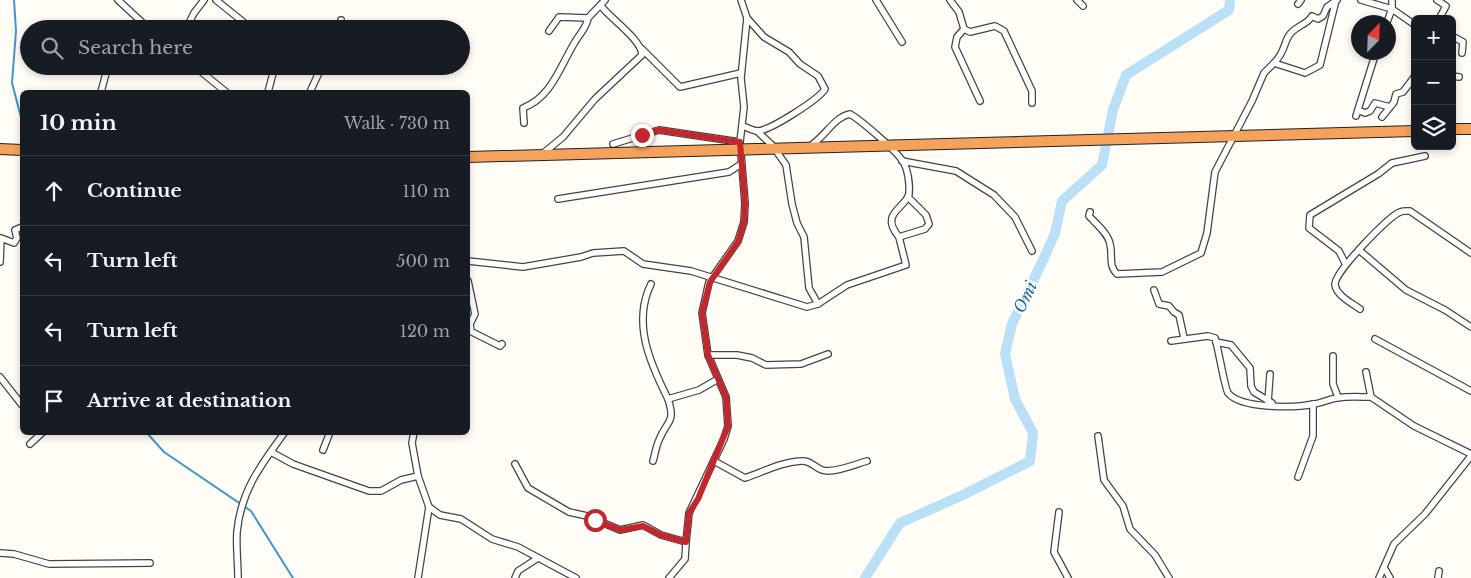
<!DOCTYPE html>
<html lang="en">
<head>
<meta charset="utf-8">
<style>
	:root { --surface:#171b24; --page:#242831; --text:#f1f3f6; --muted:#9ea1a6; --line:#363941 }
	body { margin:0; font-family:"Libre Baskerville",serif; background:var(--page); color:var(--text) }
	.controls { position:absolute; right:15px; top:15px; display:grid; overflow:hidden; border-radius:8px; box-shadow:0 2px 8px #0003 }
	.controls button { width:45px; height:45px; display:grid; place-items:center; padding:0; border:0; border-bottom:1px solid var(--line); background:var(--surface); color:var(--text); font:25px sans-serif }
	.compass { position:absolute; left:1351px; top:15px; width:45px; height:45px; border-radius:50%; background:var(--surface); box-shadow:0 2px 8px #0003; rotate:23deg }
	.stop { position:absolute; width:15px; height:15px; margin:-11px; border:4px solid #c4262e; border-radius:50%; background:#fff }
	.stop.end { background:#c4262e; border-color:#fff; box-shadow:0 1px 5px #0008 }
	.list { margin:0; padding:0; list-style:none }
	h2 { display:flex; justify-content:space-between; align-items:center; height:65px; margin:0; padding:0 20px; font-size:21px }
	h2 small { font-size:16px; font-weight:400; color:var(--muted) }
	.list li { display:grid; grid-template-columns:32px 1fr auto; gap:15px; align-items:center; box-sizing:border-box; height:70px; padding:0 20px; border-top:1px solid var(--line) }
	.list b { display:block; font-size:19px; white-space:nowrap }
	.list em { font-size:16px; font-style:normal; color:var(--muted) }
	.icon { flex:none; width:28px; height:28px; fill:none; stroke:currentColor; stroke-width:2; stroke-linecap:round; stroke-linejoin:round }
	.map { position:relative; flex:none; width:1471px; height:578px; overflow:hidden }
	.search { position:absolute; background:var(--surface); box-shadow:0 2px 8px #0003; left:20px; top:20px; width:450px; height:55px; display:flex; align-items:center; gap:12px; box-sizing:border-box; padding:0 18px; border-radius:28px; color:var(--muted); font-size:19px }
	.panel { position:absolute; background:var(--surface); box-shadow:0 2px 8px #0003; left:20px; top:90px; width:450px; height:345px; border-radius:8px }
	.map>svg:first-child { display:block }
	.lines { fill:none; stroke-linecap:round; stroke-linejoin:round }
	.stream { stroke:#3f96cf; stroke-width:2 }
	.river { stroke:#b9e0f7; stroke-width:10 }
	.street-casing { stroke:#444; stroke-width:8 }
	.highway-casing { stroke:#222; stroke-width:12 }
	.street { stroke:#fff; stroke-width:5.5 }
	.highway { stroke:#f5a25d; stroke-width:10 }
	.route { stroke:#c4262e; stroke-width:6 }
	.labels { text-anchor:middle; stroke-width:5; stroke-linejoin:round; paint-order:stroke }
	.water-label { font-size:16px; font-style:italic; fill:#1768a6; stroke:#fff }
</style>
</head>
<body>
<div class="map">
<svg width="1471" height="578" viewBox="0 0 1471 578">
	<rect width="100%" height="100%" fill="#fffdf5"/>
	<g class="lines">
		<g class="stream">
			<polyline points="14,0 16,31 12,83 22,121"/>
			<polyline points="146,432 164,452 251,511 293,578"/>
		</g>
		<polyline class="river" points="865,578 900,523 965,494 1030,461 1033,433 1015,399 1005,354 1012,324 1045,256 1055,233 1062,201 1102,165 1113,110 1126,75 1229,10 1230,0"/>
		<g class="street-casing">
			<g id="street">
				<polyline points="118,0 146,26 153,29"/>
				<polyline points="216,0 252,29"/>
				<polyline points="876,0 902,42"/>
				<polyline points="950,0 959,12 964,29 957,37 955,47 980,101"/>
				<polyline points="1077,0 1083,6"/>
				<polyline points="1361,0 1392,9 1392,0"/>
				<polyline points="1437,0 1446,6 1439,19"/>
				<polyline points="1298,4 1301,0"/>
				<polyline points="1387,22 1392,9 1415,25"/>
				<polyline points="186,29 194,13 204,0"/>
				<polyline points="339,29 341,20"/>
				<polyline points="964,29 970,32 995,26 1004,31 1032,91 1032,103"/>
				<polyline points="549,31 559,17 588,18 605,0"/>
				<polyline points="1452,36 1463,42 1462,53"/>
				<polyline points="642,49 680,87 741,73"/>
				<path d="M 1274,63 C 1286,51 1283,43 1290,34 C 1296,26 1307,25 1312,16 L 1318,19 L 1323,16 L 1327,7 L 1337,0"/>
				<polyline points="194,66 226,92"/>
				<polyline points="1452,76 1459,77"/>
				<polyline points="101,92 108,66"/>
				<polyline points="268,92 275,66"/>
				<polyline points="310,92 322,66"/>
				<polyline points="1358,110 1365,113 1370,111 1375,103 1390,107"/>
				<polyline points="1356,116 1376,52"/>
				<polyline points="1382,117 1394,102 1396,94 1403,92 1415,76"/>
				<path d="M 524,123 L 523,108 C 552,97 560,66 575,42 C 580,33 586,29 588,18"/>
				<path d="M 742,126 C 747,127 753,131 757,131 C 770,131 819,99 825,89 L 818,76 L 800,64 L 789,52 L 764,37 L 747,18"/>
				<polyline points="757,131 772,145 786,165 792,204 797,223 804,237 809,288 818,304"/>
				<polyline points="613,144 659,130 740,142"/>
				<path d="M 810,146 C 824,138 834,117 850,114 C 862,121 894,149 902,160 C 908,168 910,185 909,194 C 905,209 879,213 899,237"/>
				<path d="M 541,155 L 563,137 L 595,99 L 642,55 C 642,40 611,19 601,6"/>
				<polyline points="902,161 956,171 994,195 1015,217 1032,251"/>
				<polyline points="558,199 729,172 741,164"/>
				<path d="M 1090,212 L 1089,216 C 1096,224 1108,233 1110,244 C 1113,256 1108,265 1117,274 L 1162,272 L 1201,253 L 1207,233 L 1215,172 L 1252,101 L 1264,73 L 1274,63 L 1305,73 L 1320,65 L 1336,0"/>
				<polyline points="1359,250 1406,290 1445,310 1471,327"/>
				<polyline points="468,261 523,267 581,257 593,253 624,251 643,264 691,271 807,307 818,304 847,285 906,265 899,237 925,229 929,224 926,215 908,197"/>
				<polyline points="0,262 1,238 14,243 17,238 15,230 22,227"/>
				<polyline points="1345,263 1339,251 1309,228 1310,215 1378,174 1392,163 1425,156"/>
				<polyline points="468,281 475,314 470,324 471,331"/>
				<path d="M 651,284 C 632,323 650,363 668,399 L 699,390 L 718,379"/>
				<polyline points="1154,290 1159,304 1169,306 1174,312 1179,315 1184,338"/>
				<path d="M 1360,309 C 1352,303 1337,296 1335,285 C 1334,272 1386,220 1398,213 C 1402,210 1405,211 1410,211 L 1471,253"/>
				<polyline points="468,330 500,346 502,344"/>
				<polyline points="1375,339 1471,391"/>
				<path d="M 1171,341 L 1208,336 L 1215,338 C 1218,347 1225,389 1228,393 C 1241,409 1295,408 1314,404 C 1322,403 1329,399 1337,398 C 1348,396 1360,397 1371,397"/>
				<polyline points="1216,342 1231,345 1250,368 1251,386 1254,392 1272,403"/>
				<polyline points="708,355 737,355 752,358 766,365 801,364 828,354"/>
				<polyline points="1333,356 1333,384 1338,397"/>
				<polyline points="1366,372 1371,397 1414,426 1471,454"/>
				<polyline points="0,377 22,405"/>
				<polyline points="1268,402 1270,374"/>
				<polyline points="414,432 412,443 418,476 429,507 418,578"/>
				<polyline points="1098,436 1104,480 1123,506 1130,529 1155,555 1169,578"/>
				<polyline points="30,444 43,432"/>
				<polyline points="323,450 330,432"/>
				<polyline points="271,452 293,464 369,491 381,491 401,480 418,476"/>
				<path d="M 653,461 C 655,454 656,447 659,440 C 667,420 676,423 668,399"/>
				<path d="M 714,461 L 745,478 C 763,472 781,462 801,461 C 810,460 814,467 822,470 C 833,474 856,464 867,461"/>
				<polyline points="515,464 528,488 569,512 587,516 620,530 643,525 661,535 686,542 685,559 669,578"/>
				<polyline points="1298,477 1313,436 1313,404"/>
				<polyline points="429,507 440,515 461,519 492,539 518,547 576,578"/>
				<polyline points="1059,512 1054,552 1068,578"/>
				<polyline points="686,542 689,513 724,439 728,426 726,397 708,355 702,313 709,282 738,241 744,222 745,203 740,142 744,107 741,78 747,18 741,0"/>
				<polyline points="0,553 14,554 49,564 150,563"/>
				<polyline points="1385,569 1390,578"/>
				<path d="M 238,578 C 238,563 236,547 237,532 C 241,490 261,465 285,432"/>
				<polyline points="515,578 518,571 538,558"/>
				<polyline points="1379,578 1394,544 1425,514 1471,456"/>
				<polyline points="1438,578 1439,571"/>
			</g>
		</g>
		<g class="highway-casing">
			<g id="highway">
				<polyline points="1452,129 1471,129"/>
				<polyline points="0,149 22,150"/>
				<polyline points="468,157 1415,131"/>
			</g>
		</g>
		<use href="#street" class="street"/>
		<use href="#highway" class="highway"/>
	</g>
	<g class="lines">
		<polyline class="route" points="595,520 620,530 643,526 661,535 686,542 689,513 698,499 728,426 726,397 708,355 702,313 710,282 738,242 744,222 745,203 740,142 659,130 642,135"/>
	</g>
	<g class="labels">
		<g class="water-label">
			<text transform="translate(1025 297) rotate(-64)" y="6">Omi</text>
		</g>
	</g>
</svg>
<div class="controls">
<button>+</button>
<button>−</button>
<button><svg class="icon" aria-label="layers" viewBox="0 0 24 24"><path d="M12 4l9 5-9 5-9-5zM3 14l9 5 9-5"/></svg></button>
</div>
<svg class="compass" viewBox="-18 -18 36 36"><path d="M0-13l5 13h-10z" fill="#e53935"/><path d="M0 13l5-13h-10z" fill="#9ea1a6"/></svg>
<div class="stop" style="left:595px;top:520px"></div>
<div class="stop end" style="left:642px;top:135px"></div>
<div class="search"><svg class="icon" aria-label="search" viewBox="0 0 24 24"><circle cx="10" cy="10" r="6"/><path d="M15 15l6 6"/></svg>Search here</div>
<section class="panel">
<h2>10 min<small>Walk · 730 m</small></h2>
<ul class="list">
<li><svg class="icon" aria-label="ahead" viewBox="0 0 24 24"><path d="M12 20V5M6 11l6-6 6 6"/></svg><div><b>Continue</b></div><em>110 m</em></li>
<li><svg class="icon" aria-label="left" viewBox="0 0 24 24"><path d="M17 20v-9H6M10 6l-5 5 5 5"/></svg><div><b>Turn left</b></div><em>500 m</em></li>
<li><svg class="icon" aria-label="left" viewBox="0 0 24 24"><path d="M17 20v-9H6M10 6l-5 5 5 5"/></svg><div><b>Turn left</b></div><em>120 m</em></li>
<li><svg class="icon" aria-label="arrive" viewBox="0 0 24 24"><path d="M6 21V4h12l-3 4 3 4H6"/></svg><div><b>Arrive at destination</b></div></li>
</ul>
</section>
</div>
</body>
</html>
